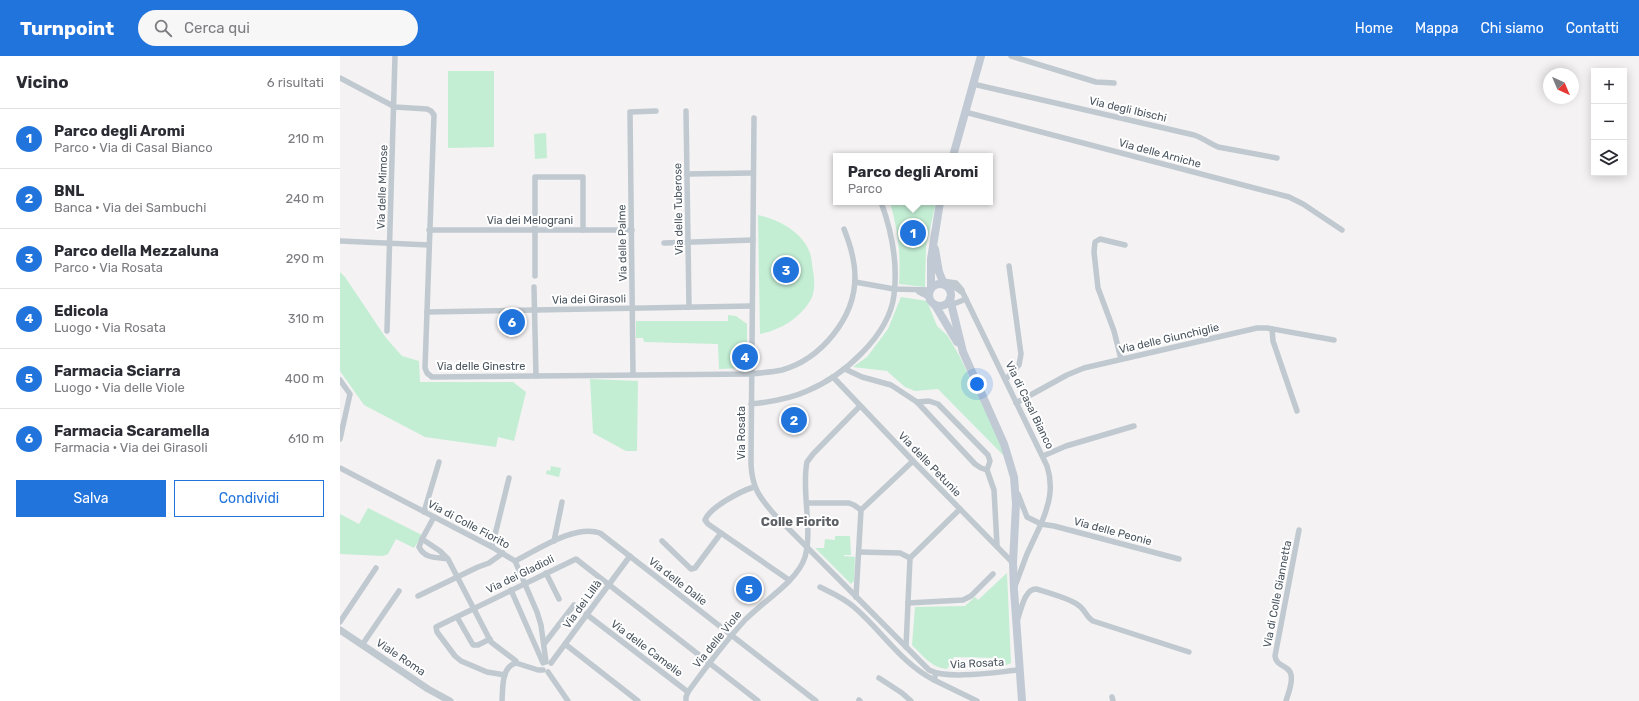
<!DOCTYPE html>
<html lang="it">
<head>
<meta charset="utf-8">
<style>
	:root { --surface:#fff; --page:#f7f7f7; --text:#2b2b33; --muted:#7c7c81; --line:#e1e1e2; --accent:#2274dd }
	body { margin:0; font-family:Rubik,sans-serif; background:var(--page); color:var(--text) }
	.controls { position:absolute; right:12px; top:12px; display:grid; overflow:hidden; border-radius:0px; box-shadow:0 2px 10px #0003 }
	.controls button { width:36px; height:36px; display:grid; place-items:center; padding:0; border:0; border-bottom:1px solid var(--line); background:var(--surface); color:var(--text); font:20px sans-serif }
	.compass { position:absolute; left:1203px; top:12px; width:36px; height:36px; border-radius:50%; background:var(--surface); box-shadow:0 2px 10px #0003; rotate:136deg }
	.you { position:absolute; left:637px; top:328px; width:14px; height:14px; margin:-10px; border:3px solid #fff; border-radius:50%; background:#1a73e8; box-shadow:0 0 0 6px #1a73e833 }
	.badge { display:grid; place-items:center; width:26px; height:26px; border-radius:50%; background:var(--accent); color:#fff; font-size:13px; font-weight:700 }
	.pin { position:absolute; translate:-50% -50%; border:2px solid #fff; box-shadow:0 1px 4px #0006 }
	.popup { position:absolute; left:493px; top:97px; width:160px; height:52px; box-sizing:border-box; display:grid; place-content:center; border-radius:0px; background:var(--surface); filter:drop-shadow(0 1px 3px #0005); font-size:13px; white-space:nowrap; color:var(--muted) }
	.popup b { font-size:15px; color:var(--text) }
	.popup::after { content:''; position:absolute; left:50%; top:100%; margin-left:-8px; border:8px solid transparent; border-top-color:var(--surface) }
	.list { margin:0; padding:0; list-style:none }
	h2 { display:flex; justify-content:space-between; align-items:center; height:52px; margin:0; padding:0 16px; font-size:17px }
	h2 small { font-size:13px; font-weight:400; color:var(--muted) }
	.list li { display:grid; grid-template-columns:26px 1fr auto; gap:12px; align-items:center; box-sizing:border-box; height:60px; padding:0 16px; border-top:1px solid var(--line) }
	.list b { display:block; font-size:15px; white-space:nowrap }
	.list p { margin:0; font-size:13px; white-space:nowrap; color:var(--muted) }
	.list em { font-size:13px; font-style:normal; color:var(--muted) }
	.actions { display:flex; gap:8px; padding:12px 16px }
	.actions a { flex:1; padding:9px 0; border:1px solid var(--accent); border-radius:0px; text-align:center; font-size:14px; color:var(--accent) }
	.actions .main { background:var(--accent); color:#fff }
	.icon { flex:none; width:22px; height:22px; fill:none; stroke:currentColor; stroke-width:2; stroke-linecap:round; stroke-linejoin:round }
	.map { position:relative; flex:none; width:1299px; height:645px; overflow:hidden }
	header { display:flex; align-items:center; gap:24px; box-sizing:border-box; height:56px; padding:0 20px; background:var(--accent); color:#fff }
	header strong { font-size:19px }
	nav { display:flex; gap:22px; margin-inline-start:auto; font-size:14px }
	.search { width:280px; height:36px; background:var(--page); display:flex; align-items:center; gap:10px; box-sizing:border-box; padding:0 14px; border-radius:22px; color:var(--muted); font-size:15px }
	main { display:flex }
	aside { flex:1; background:var(--surface) }
	.map>svg:first-child { display:block }
	.green { fill:#c3eed4 }
	.lines { fill:none; stroke-linecap:round; stroke-linejoin:round }
	.minor { stroke:#c0c9d0; stroke-width:5.5 }
	.tertiary { stroke:#c0c9d0; stroke-width:7 }
	.secondary { stroke:#c1cad4; stroke-width:8 }
	.labels { text-anchor:middle; stroke-width:4; stroke-linejoin:round; paint-order:stroke }
	.street-label { font-size:11px; fill:#4a555f; stroke:#fff }
	.quarter-label { font-size:13px; font-weight:bold; fill:#5e6266; stroke:#fff }
</style>
</head>
<body>
<header>
<strong>Turnpoint</strong>
<div class="search"><svg class="icon" aria-label="search" viewBox="0 0 24 24"><circle cx="10" cy="10" r="6"/><path d="M15 15l6 6"/></svg>Cerca qui</div>
<nav><a>Home</a><a>Mappa</a><a>Chi siamo</a><a>Contatti</a></nav>
</header>
<main>
<aside>
<h2>Vicino<small>6 risultati</small></h2>
<ul class="list">
<li><span class="badge">1</span><div><b>Parco degli Aromi</b><p>Parco · Via di Casal Bianco</p></div><em>210 m</em></li>
<li><span class="badge">2</span><div><b>BNL</b><p>Banca · Via dei Sambuchi</p></div><em>240 m</em></li>
<li><span class="badge">3</span><div><b>Parco della Mezzaluna</b><p>Parco · Via Rosata</p></div><em>290 m</em></li>
<li><span class="badge">4</span><div><b>Edicola</b><p>Luogo · Via Rosata</p></div><em>310 m</em></li>
<li><span class="badge">5</span><div><b>Farmacia Sciarra</b><p>Luogo · Via delle Viole</p></div><em>400 m</em></li>
<li><span class="badge">6</span><div><b>Farmacia Scaramella</b><p>Farmacia · Via dei Girasoli</p></div><em>610 m</em></li>
</ul>
<div class="actions"><a class="main">Salva</a><a>Condividi</a></div>
</aside>
<div class="map">
<svg width="1299" height="645" viewBox="0 0 1299 645">
	<rect width="100%" height="100%" fill="#f4f2f2"/>
	<g class="green">
		<polygon points="108,15 154,15 154,91 108,92"/>
		<polygon points="206,77 207,102 195,103 194,78"/>
		<path d="M 550,146 L 596,146 L 586,190 L 585,231 L 559,228 C 561,198 558,175 550,146 Z"/>
		<path d="M 418,159 C 438,163 463,176 470,197 C 472,203 472,210 473,215 C 475,225 475,237 470,245 C 459,263 440,274 420,278 Z"/>
		<polygon points="0,216 5,221 46,282 62,300 79,305 80,326 173,326 186,336 174,385 158,381 156,391 85,381 24,349 0,315"/>
		<polygon points="561,241 587,245 597,270 607,279 619,299 649,362 666,402 598,333 575,335 565,331 547,315 513,311 527,301 548,273"/>
		<polygon points="388,259 396,260 407,268 407,297 402,297 402,305 407,306 407,312 379,313 378,288 304,286 303,282 296,282 296,265 388,265"/>
		<polygon points="250,323 298,325 297,395 286,395 253,377"/>
		<polygon points="211,410 221,412 219,421 206,418 207,414 210,415"/>
		<polygon points="28,452 82,479 74,492 56,483 48,498 43,500 0,498 0,458 19,468"/>
		<polygon points="495,480 510,480 511,499 504,499 504,500 515,501 514,525 511,528 475,492 484,492 485,483 495,484"/>
		<path d="M 667,517 L 671,607 L 662,611 L 656,602 L 614,601 L 607,613 C 592,612 582,599 572,589 L 575,551 L 625,550 L 635,541 L 638,544 Z"/>
	</g>
	<g class="lines">
		<g class="minor">
			<polyline points="671,0 756,26 774,27"/>
			<path d="M 0,22 L 55,51 L 87,53 L 91,55 L 94,59 L 85,312 L 87,317 L 92,321 L 411,318 C 421,317 432,316 442,314 C 481,303 515,262 515,221 C 515,204 510,188 504,173"/>
			<path d="M 633,28 L 854,79 C 863,82 869,87 878,91 L 937,102"/>
			<polyline points="346,55 349,251"/>
			<polyline points="625,56 949,141 963,148 1002,174"/>
			<path d="M 414,62 L 411,408 C 412,431 419,441 434,458 L 589,614 C 607,624 657,616 679,614"/>
			<polyline points="347,118 413,117"/>
			<polyline points="89,174 292,174"/>
			<polyline points="0,185 89,189"/>
			<polyline points="324,187 413,184"/>
			<polyline points="195,220 195,121 243,121 243,174"/>
			<polyline points="602,225 616,227 622,234"/>
			<polyline points="515,226 554,233 590,234"/>
			<polyline points="194,231 196,320"/>
			<path d="M 608,231 L 616,232 L 623,237 L 707,410 C 714,431 709,449 701,468 L 714,470 L 839,503"/>
			<polyline points="579,236 589,241"/>
			<polyline points="611,249 626,243"/>
			<polyline points="87,256 412,250"/>
			<polyline points="932,273 933,285 957,355"/>
			<polyline points="47,275 55,0"/>
			<polyline points="781,303 774,275 758,232 754,196 755,186 760,183 785,189"/>
			<polyline points="505,313 522,321 551,329 577,346 635,408 641,412 647,414"/>
			<polyline points="293,318 290,56 316,55"/>
			<polyline points="493,321 573,405 673,507"/>
			<polyline points="666,323 679,309 681,298 669,210"/>
			<polyline points="0,324 10,338 0,383"/>
			<polyline points="577,346 589,345 598,348 648,399 650,405 647,414 654,434 657,489"/>
			<polyline points="676,347 727,319 744,312 917,272 927,272 994,284"/>
			<path d="M 411,348 C 430,346 450,343 467,335 C 503,320 549,280 554,239 C 558,207 552,176 541,146"/>
			<polyline points="703,400 726,390 794,370"/>
			<polyline points="0,412 152,491 175,505 197,556 201,569 206,606"/>
			<path d="M 414,431 C 401,435 370,451 365,464 L 368,468 L 449,524"/>
			<polyline points="467,447 509,447 514,449 521,454"/>
			<polyline points="84,456 99,406"/>
			<polyline points="82,483 94,461"/>
			<polyline points="214,485 222,446"/>
			<polyline points="322,485 351,513 355,512 381,477"/>
			<polyline points="152,491 169,422"/>
			<polyline points="519,496 560,497 570,502"/>
			<path d="M 108,503 C 96,501 85,503 79,491 L 82,483 L 100,495 L 108,503 L 151,586 L 176,605 L 176,607 L 198,614 L 203,614"/>
			<path d="M 175,505 C 197,494 235,468 260,477 L 476,645"/>
			<polyline points="206,517 219,543"/>
			<polyline points="675,530 687,498 701,468 687,461 678,438"/>
			<path d="M 480,531 C 492,537 504,542 514,551 C 542,575 561,607 594,624 L 596,617"/>
			<polyline points="171,534 203,607"/>
			<polyline points="78,540 138,511 149,507 163,497"/>
			<polyline points="516,541 521,454 573,405"/>
			<polyline points="568,547 623,544 631,540 653,518"/>
			<polyline points="246,558 348,636 346,641 346,645"/>
			<polyline points="117,561 133,589 138,589 150,583"/>
			<path d="M 677,565 C 681,555 684,533 696,533 C 706,536 731,543 738,549 C 745,553 746,561 753,565 L 849,596"/>
			<polyline points="0,566 36,512"/>
			<polyline points="204,588 234,549"/>
			<polyline points="225,588 298,645"/>
			<polyline points="22,589 59,535"/>
			<polyline points="566,591 570,502 620,453"/>
			<polyline points="211,607 290,500"/>
			<polyline points="208,616 228,645"/>
			<polyline points="165,619 147,616 121,605 115,600 97,576 96,571 236,503 418,645"/>
			<polyline points="539,622 562,637 571,645"/>
			<polyline points="594,624 637,645"/>
			<path d="M 348,636 C 366,611 384,587 405,564 C 423,545 457,526 465,501 C 473,473 461,434 467,406 L 473,398 L 520,350"/>
			<polyline points="772,641 773,645"/>
			<polyline points="519,644 520,645"/>
			<path d="M 162,645 C 163,632 161,611 176,607"/>
			<path d="M 946,645 C 948,638 953,627 951,619 C 950,609 936,611 935,600 L 959,474"/>
		</g>
		<polyline class="tertiary" points="0,574 88,633 110,645"/>
		<g class="secondary">
			<polyline points="613,100 641,0"/>
			<polyline points="595,193 599,216 604,228"/>
			<circle cx="600" cy="239" r="11"/>
			<polyline points="591,232 591,203 600,146"/>
			<polyline points="610,243 623,296 664,388 674,421 676,448 673,507 674,534 682,645"/>
			<polyline points="595,249 617,286"/>
		</g>
	</g>
	<g class="labels">
		<g class="street-label">
			<text transform="translate(788 53) rotate(13)" y="4">Via degli Ibischi</text>
			<text transform="translate(820 97) rotate(15)" y="4">Via delle Arniche</text>
			<text transform="translate(42 131) rotate(-88)" y="4">Via delle Mimose</text>
			<text transform="translate(338 153) rotate(-91)" y="4">Via delle Tuberose</text>
			<text x="190" y="168">Via dei Melograni</text>
			<text transform="translate(282 187) rotate(-91)" y="4">Via delle Palme</text>
			<text transform="translate(249 243) rotate(-1)" y="4">Via dei Girasoli</text>
			<text transform="translate(829 282) rotate(-13)" y="4">Via delle Giunchiglie</text>
			<text x="141" y="314">Via delle Ginestre</text>
			<text transform="translate(690 349) rotate(64)" y="4">Via di Casal Bianco</text>
			<text transform="translate(401 377) rotate(-90)" y="4">Via Rosata</text>
			<text transform="translate(590 408) rotate(46)" y="4">Via delle Petunie</text>
			<text transform="translate(129 468) rotate(28)" y="4">Via di Colle Fiorito</text>
			<text transform="translate(773 475) rotate(15)" y="4">Via delle Peonie</text>
			<text transform="translate(180 518) rotate(-26)" y="4">Via dei Gladioli</text>
			<text transform="translate(338 525) rotate(38)" y="4">Via delle Dalie</text>
			<text transform="translate(937 538) rotate(-79)" y="4">Via di Colle Giannetta</text>
			<text transform="translate(242 548) rotate(-54)" y="4">Via dei Lillà</text>
			<text transform="translate(377 583) rotate(-51)" y="4">Via delle Viole</text>
			<text transform="translate(307 592) rotate(37)" y="4">Via delle Camelie</text>
			<text transform="translate(61 601) rotate(34)" y="4">Viale Roma</text>
			<text transform="translate(637 607) rotate(-3)" y="4">Via Rosata</text>
		</g>
		<g class="quarter-label">
			<text x="460" y="470">Colle Fiorito</text>
		</g>
	</g>
</svg>
<div class="controls">
<button>+</button>
<button>−</button>
<button><svg class="icon" aria-label="layers" viewBox="0 0 24 24"><path d="M12 4l9 5-9 5-9-5zM3 14l9 5 9-5"/></svg></button>
</div>
<svg class="compass" viewBox="-18 -18 36 36"><path d="M0-13l5 13h-10z" fill="#e53935"/><path d="M0 13l5-13h-10z" fill="#7c7c81"/></svg>
<div class="you"></div>
<div class="pin badge" style="left:573px;top:177px">1</div>
<div class="popup"><b>Parco degli Aromi</b>Parco</div>
<div class="pin badge" style="left:454px;top:364px">2</div>
<div class="pin badge" style="left:446px;top:214px">3</div>
<div class="pin badge" style="left:405px;top:301px">4</div>
<div class="pin badge" style="left:409px;top:533px">5</div>
<div class="pin badge" style="left:172px;top:266px">6</div>
</div>
</main>
</body>
</html>
